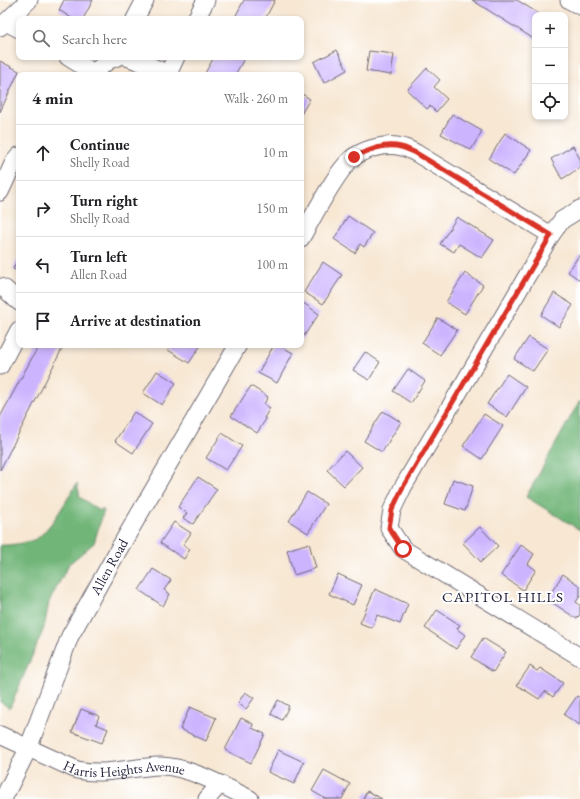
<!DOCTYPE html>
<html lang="en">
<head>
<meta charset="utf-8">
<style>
	:root { --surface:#fff; --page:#f6f6f6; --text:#202124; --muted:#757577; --line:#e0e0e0 }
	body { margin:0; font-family:"EB Garamond",serif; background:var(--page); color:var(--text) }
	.controls { position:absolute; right:12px; top:12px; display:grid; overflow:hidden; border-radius:8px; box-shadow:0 2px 6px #0003 }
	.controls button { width:36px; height:36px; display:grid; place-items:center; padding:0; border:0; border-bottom:1px solid var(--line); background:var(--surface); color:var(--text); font:20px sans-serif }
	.stop { position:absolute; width:12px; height:12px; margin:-9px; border:3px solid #d93025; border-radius:50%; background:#fff }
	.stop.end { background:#d93025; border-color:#fff; box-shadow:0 1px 4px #0008 }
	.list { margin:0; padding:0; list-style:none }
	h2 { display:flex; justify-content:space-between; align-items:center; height:52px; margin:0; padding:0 16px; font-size:17px }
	h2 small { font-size:13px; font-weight:400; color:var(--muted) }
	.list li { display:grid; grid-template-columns:26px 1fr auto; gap:12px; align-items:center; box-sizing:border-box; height:56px; padding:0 16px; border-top:1px solid var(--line) }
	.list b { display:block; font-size:15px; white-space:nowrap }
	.list p { margin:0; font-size:13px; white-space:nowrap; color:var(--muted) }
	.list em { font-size:13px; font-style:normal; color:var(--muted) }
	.icon { flex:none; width:22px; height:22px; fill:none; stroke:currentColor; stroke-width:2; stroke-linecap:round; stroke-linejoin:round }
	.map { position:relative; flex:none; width:580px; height:799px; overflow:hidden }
	.search { position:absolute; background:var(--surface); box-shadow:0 2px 6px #0003; left:16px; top:16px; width:288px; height:44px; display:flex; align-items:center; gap:10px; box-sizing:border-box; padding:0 14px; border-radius:8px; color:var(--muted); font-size:15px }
	.panel { position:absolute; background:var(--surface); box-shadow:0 2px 6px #0003; left:16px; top:72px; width:288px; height:276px; border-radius:8px }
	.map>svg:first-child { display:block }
	.forest { fill:#71b578; stroke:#4a6c5a }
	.building { fill:#ccb4fe }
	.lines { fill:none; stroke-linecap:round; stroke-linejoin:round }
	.minor-casing { stroke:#6d6770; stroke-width:19 }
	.minor { stroke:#fff; stroke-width:17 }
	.route { stroke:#d93025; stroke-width:5 }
	.labels { text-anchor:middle; stroke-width:4; stroke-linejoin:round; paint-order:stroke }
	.street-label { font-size:14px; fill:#22223b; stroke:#fff }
	.neighbourhood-label { font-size:15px; letter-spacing:1px; fill:#22223b; stroke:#fff }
</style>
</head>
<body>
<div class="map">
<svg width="580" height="799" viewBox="0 0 580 799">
	<rect width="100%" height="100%" fill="#fff"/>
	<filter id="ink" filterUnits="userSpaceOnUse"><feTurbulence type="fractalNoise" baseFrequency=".025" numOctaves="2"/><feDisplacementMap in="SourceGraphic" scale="8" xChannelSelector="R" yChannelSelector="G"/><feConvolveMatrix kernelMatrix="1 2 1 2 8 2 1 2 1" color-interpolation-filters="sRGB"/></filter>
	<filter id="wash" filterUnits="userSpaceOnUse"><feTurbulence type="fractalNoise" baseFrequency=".012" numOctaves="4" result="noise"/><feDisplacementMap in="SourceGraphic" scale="16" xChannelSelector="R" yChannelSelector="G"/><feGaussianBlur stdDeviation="0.9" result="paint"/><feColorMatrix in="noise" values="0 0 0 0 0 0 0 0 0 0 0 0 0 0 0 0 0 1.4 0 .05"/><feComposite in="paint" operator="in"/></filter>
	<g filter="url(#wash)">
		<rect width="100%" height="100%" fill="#f7e7d3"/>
		<g class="forest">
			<polygon points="580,400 580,530 526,497"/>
			<path d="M 77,483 L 80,497 L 98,510 L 104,510 L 94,543 L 69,564 L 49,602 L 44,628 L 10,708 L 0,702 L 0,545 C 7,546 34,542 39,537 C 55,522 66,501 77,483 Z"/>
		</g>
		<g id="blocks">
			<g class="building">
				<polygon points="64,0 93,0 83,19 73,19 59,10"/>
				<polygon points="244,0 275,0 265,19 234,19"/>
				<polygon points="472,0 517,0 541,15 535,15 535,38 534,39"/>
				<polygon points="337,50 347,70 324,83 314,62"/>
				<polygon points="369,51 394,54 391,75 366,71"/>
				<polygon points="214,57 245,57 235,75 204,75"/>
				<polygon points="0,61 19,71 0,112"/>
				<polygon points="427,68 440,80 434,87 447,99 436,112 430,106 427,109 407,90"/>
				<polygon points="302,94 310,99 301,114 301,96"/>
				<polygon points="452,114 482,131 471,150 441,134"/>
				<polygon points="505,133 531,150 514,175 489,159"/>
				<polygon points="573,146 580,159 580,168 562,179 551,159"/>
				<polygon points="348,216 373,233 364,247 360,244 355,253 334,239"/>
				<polygon points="457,217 494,240 482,258 459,244 454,252 440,244"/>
				<polygon points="580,254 580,280 568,272"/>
				<polygon points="19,256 19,272 13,269"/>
				<polygon points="323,262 342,275 323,304 304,292"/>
				<polygon points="465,273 483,285 465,314 446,302"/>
				<polygon points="554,293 573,305 559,327 541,315"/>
				<polygon points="302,302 319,314 301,340 301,303"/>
				<polygon points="438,318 457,330 440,355 422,343"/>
				<polygon points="529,337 548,349 533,371 514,359"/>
				<polygon points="39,345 64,345 0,470 0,417"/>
				<polygon points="171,345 201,345 189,363 168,350"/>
				<polygon points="274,345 279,345 293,353 277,383 258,373"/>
				<polygon points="365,352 380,362 369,380 353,370"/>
				<polygon points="408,369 425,381 411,403 393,391"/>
				<polygon points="157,371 176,383 162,405 143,393"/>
				<polygon points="507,374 526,387 507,417 487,404"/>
				<polygon points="251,386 268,397 264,404 270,408 264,418 266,419 257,433 231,416"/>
				<polygon points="383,411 401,422 382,452 364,441"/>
				<polygon points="134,412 152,424 133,453 115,441"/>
				<polygon points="484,414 503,426 482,459 463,446"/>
				<polygon points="222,433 242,446 226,470 206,458"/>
				<polygon points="345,451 362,467 344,486 327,470"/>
				<polygon points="198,477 217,489 193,524 183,518 187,513 178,507"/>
				<polygon points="453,479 473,486 465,511 445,504"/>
				<polygon points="307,492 326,504 308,533 289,521"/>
				<polygon points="174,522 191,533 183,545 190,549 184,559 160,543"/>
				<polygon points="480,527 498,546 481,562 463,543"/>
				<polygon points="309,543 316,568 294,575 287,550"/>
				<polygon points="521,545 534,554 528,564 536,570 523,590 501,575"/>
				<polygon points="153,569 171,580 164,590 170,594 163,606 139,590"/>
				<polygon points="338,574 362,585 353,605 329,594"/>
				<polygon points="563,574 580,586 580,596 576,602 580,605 580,614 577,619 547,599"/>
				<polygon points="375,589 408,604 400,624 377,615 372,628 360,623"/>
				<polygon points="437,610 460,625 457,629 465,635 456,649 425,628"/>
				<polygon points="483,638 506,652 493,672 471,657"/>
				<polygon points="530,666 537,671 540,668 563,683 553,697 545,691 539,699 517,685"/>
				<polygon points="245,692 254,698 246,709 238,703"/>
				<polygon points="577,696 580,698 580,725 564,715"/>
				<polygon points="278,700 289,706 282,720 271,714"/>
				<polygon points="190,707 216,718 206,741 180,729"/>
				<polygon points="81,709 99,716 96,724 108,729 102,743 72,732"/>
				<polygon points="241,718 253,724 252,728 265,734 251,763 225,750"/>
				<polygon points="278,750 304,762 294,784 268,772"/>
				<polygon points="324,770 350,784 342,799 326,799 312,791"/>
				<polygon points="367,791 382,799 363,799"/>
			</g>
		</g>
	</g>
	<g filter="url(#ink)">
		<use href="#blocks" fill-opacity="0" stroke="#6d6770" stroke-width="1"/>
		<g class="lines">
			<g class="minor-casing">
				<g id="minor">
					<polyline points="569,0 580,6"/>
					<polyline points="135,19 145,0"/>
					<polyline points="196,19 206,0"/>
					<polyline points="6,22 29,0"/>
					<polyline points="0,27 6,22 19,29"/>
					<polyline points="68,57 97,75"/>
					<polyline points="127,57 146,64 168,74 176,57"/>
					<polyline points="91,75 109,60 117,57"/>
					<polyline points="0,192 14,162 19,156"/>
					<polyline points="580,209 562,220 551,235 403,487 392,510 389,528 403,549 580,657"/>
					<path d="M 301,238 C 312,219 338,167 355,156 C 368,148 387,143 402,147 C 407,148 412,151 416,153 L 551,235"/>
					<polyline points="0,287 5,289 19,302"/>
					<polyline points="0,366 19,330"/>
					<path id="s1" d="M 0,735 L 77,770 C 105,776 132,767 159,766 C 186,765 226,787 250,799"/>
					<path id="s2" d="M 3,799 L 28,749 L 70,636 L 120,547 L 238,345"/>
					<polyline points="207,799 220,784"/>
				</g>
			</g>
			<use href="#minor" class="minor"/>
		</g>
	</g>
	<g class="lines" filter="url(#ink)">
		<path class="route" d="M 354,157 C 369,150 384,143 401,147 C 406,148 411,151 416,153 L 551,235 L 403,487 L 392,510 L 389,528 L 403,549"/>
	</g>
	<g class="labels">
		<g class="street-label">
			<text dy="5" stroke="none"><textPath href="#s2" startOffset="256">Allen Road</textPath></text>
			<text dy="5" stroke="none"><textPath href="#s1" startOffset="132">Harris Heights Avenue</textPath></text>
		</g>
		<g class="neighbourhood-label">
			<text x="503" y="602">CAPITOL HILLS</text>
		</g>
	</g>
</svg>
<div class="controls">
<button>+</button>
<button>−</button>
<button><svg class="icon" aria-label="locate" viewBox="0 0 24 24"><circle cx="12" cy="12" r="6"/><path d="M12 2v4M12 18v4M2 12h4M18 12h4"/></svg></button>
</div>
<div class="stop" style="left:403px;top:549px"></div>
<div class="stop end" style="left:354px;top:157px"></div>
<div class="search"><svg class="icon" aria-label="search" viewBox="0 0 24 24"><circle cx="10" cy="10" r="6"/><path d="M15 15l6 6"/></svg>Search here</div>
<section class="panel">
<h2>4 min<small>Walk · 260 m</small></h2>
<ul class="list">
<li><svg class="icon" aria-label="ahead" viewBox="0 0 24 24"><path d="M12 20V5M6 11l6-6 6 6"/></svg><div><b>Continue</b><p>Shelly Road</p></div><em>10 m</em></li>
<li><svg class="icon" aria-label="right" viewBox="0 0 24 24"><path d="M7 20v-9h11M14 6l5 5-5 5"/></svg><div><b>Turn right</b><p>Shelly Road</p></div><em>150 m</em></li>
<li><svg class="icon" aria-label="left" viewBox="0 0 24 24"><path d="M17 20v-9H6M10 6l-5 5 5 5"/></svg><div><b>Turn left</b><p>Allen Road</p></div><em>100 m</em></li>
<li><svg class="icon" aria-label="arrive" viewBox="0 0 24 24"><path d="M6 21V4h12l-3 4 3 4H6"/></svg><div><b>Arrive at destination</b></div></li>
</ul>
</section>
</div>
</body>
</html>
